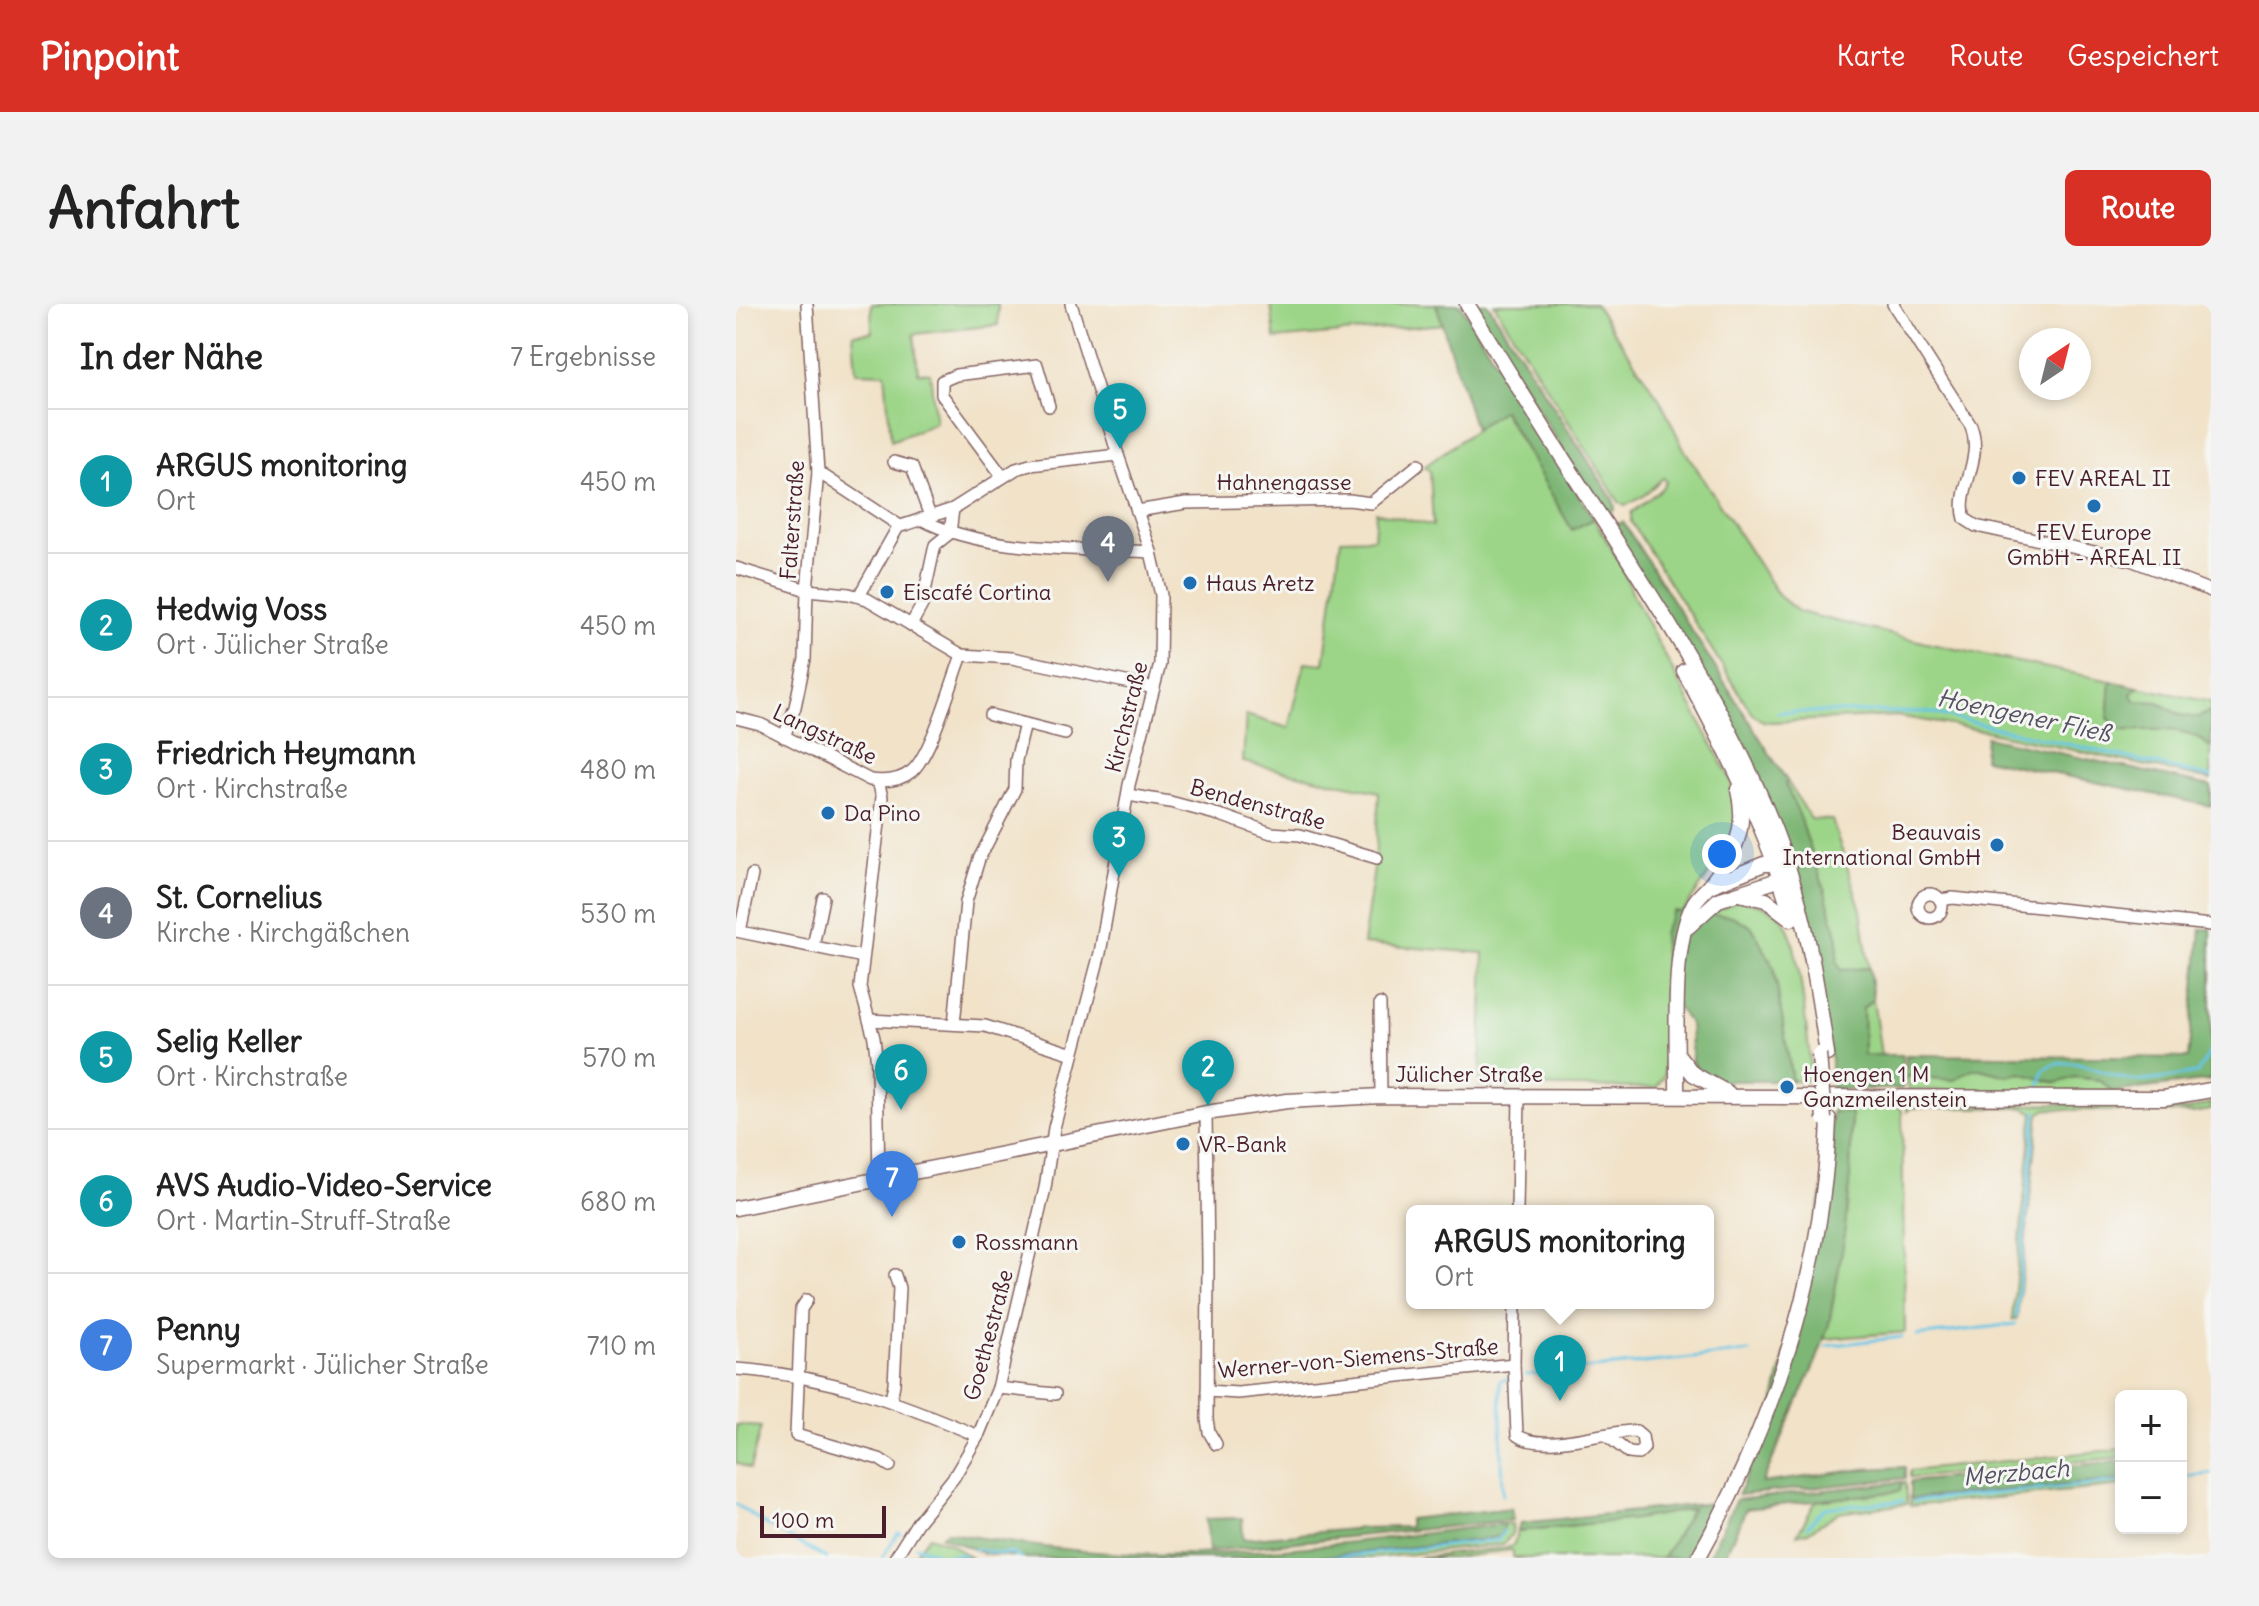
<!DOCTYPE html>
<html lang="de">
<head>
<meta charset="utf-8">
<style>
	:root { --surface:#fff; --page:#f2f2f2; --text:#222; --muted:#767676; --line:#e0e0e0; --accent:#d93025 }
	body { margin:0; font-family:Delius,sans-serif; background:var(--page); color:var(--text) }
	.controls { position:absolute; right:24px; bottom:24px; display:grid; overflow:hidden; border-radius:12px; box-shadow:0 4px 12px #0003 }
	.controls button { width:72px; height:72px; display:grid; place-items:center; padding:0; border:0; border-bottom:2px solid var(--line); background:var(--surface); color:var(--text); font:40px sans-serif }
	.compass { position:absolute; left:1283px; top:24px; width:72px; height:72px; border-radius:50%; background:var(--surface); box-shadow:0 4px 12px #0003; rotate:35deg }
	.scale { position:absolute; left:24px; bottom:20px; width:126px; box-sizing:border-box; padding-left:8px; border:4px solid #4a1f2b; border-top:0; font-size:22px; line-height:28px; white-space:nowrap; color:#4a1f2b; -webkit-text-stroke:6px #f6f6f2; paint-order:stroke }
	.you { position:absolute; left:986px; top:550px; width:28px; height:28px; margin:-20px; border:6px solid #fff; border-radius:50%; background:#1a73e8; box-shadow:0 0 0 12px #1a73e833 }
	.badge { display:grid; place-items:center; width:52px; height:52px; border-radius:50%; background:var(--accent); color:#fff; font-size:26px; font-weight:700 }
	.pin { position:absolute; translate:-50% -66px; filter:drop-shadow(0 2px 4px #0008) }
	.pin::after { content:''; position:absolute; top:42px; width:28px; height:24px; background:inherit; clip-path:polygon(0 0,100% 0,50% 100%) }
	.popup { position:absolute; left:670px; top:901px; width:308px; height:104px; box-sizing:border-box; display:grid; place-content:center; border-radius:12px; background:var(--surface); filter:drop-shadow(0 2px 6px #0005); font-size:26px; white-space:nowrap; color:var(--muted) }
	.popup b { font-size:30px; color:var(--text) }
	.popup::after { content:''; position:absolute; left:50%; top:100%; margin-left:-16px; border:16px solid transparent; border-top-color:var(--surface) }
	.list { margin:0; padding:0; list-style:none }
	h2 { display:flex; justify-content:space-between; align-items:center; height:104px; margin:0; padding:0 32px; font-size:34px }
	h2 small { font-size:26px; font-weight:400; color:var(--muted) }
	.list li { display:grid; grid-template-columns:52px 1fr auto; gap:24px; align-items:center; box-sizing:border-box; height:144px; padding:0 32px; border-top:2px solid var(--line) }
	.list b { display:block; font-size:30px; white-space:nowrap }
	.list p { margin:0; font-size:26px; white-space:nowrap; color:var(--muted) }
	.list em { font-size:26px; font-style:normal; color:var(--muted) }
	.map { position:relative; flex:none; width:1475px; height:1254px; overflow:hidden; border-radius:12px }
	header { display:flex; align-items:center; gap:48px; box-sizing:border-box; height:112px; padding:0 40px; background:var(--accent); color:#fff }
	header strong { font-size:38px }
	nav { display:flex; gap:44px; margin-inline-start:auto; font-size:28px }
	.intro { display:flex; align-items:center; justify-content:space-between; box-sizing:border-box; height:192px; padding:0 48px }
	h1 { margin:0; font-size:56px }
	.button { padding:20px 36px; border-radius:12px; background:var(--accent); color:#fff; font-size:28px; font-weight:700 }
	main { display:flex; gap:48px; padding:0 48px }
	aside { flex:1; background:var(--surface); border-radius:12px; box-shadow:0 4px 12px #0003 }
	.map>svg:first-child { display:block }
	.green { fill:#9cd588; stroke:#737a5a; stroke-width:2 }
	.forest { fill:#7db674; stroke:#646a50; stroke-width:2 }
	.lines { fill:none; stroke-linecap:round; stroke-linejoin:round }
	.stream { stroke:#68c5e6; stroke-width:3 }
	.minor-casing { stroke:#846362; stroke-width:14 }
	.major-casing { stroke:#846362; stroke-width:17 }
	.minor { stroke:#fff; stroke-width:11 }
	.major { stroke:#fff; stroke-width:14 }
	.major-bridge-casing { stroke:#846362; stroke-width:17; stroke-linecap:butt }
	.major-bridge { stroke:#fff; stroke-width:14 }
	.poi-dot { fill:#1f6fb2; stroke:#f6f6f2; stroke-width:3 }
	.labels { text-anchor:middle; stroke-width:6; stroke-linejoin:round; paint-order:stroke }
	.poi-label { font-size:22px; fill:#4a1f2b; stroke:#f6f6f2; text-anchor:start }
	.street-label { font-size:22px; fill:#4a1f2b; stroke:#f6f6f2 }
	.water-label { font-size:24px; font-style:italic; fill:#535163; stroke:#f6f6f2 }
</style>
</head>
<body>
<header>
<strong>Pinpoint</strong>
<nav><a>Karte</a><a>Route</a><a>Gespeichert</a></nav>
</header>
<div class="intro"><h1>Anfahrt</h1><a class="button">Route</a></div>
<main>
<aside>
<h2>In der Nähe<small>7 Ergebnisse</small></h2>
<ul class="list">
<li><span class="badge" style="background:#0f9aa8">1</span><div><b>ARGUS monitoring</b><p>Ort</p></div><em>450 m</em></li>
<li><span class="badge" style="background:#0f9aa8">2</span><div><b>Hedwig Voss</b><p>Ort · Jülicher Straße</p></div><em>450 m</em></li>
<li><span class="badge" style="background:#0f9aa8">3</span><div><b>Friedrich Heymann</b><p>Ort · Kirchstraße</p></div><em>480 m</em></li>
<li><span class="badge" style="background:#6b7280">4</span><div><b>St. Cornelius</b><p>Kirche · Kirchgäßchen</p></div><em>530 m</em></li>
<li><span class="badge" style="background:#0f9aa8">5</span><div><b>Selig Keller</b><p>Ort · Kirchstraße</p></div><em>570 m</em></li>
<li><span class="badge" style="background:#0f9aa8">6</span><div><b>AVS Audio-Video-Service</b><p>Ort · Martin-Struff-Straße</p></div><em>680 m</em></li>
<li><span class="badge" style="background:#3f7fe0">7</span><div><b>Penny</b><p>Supermarkt · Jülicher Straße</p></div><em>710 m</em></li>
</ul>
</aside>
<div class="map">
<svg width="1475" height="1254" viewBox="0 0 1475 1254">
	<rect width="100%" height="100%" fill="#f6f6f2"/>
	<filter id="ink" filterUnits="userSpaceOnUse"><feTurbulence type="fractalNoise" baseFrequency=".0125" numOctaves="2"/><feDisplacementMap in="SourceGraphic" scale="16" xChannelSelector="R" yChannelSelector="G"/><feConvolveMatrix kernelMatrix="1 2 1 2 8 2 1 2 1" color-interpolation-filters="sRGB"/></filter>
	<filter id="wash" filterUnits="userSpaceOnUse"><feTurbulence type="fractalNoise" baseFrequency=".006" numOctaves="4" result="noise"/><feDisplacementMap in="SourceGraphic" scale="32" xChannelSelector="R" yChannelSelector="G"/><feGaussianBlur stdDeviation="1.8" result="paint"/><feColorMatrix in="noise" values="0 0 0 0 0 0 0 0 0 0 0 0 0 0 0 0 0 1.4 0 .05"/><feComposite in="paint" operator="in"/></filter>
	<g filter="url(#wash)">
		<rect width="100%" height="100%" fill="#f1e2c8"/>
		<g class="green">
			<polygon points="135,0 262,0 262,21 178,30 182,68 194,69 200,119 155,137 149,69 120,68 117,30 136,28"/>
			<polygon points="535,0 700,0 708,20 539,35"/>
			<path d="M 758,0 L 859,0 L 924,96 L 948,145 L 1042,291 L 1063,308 L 1195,340 L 1375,377 L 1373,414 L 1385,426 C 1415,428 1452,418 1475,444 L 1475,476 L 1250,427 L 1161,412 L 1036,418 L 1027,417 L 1016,409 L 895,218 L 895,209 L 926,184 L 930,177 L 927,174 L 907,192 L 889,202 L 883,198 Z"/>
			<polygon points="766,106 836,225 858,215 884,259 899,295 994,474 1002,503 1000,530 947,608 929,667 928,772 920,784 744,782 748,649 627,640 639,558 643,488 507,458 510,411 553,424 569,358 588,360 605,235 638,234 640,208 697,222 694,167 688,163"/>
			<polygon points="1402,383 1475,398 1475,407 1463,413 1455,413 1444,411 1422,398 1400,397 1394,390"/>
			<polygon points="1051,477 1075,515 1096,516 1125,606 1133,664 1105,666 1101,659 1102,635 1087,584 1062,508 1049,480"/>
			<path d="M 1003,596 C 1021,599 1035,602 1047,616 C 1065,636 1072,745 1076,776 L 1056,777 L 1038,663 L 972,610 Z"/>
			<polygon points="1137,695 1145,751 1128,752 1127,704"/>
			<polygon points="1236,765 1244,765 1264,770 1285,769 1320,779 1339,773 1364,776 1376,788 1173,786 1170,772 1218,776"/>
			<polygon points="1475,799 1475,806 1456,809 1311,805 1303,810 1281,1015 1276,1015 1297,808 1288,804 1176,804 1171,808 1171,802 1366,800 1452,806"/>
			<path d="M 1162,800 L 1166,807 L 1169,1028 L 1088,1035 C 1095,1016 1097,995 1101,975 C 1111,920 1116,864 1115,808 L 1096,808 L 1099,801 Z"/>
			<polygon points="0,1121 25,1123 14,1165 0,1159"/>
			<polygon points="1385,1145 1385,1153 1174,1174 1174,1167"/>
			<polygon points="1385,1176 1385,1182 1174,1202 1174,1195"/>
			<polygon points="1166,1178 1169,1178 1171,1200 1102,1209 1072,1228 1061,1231 1080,1197 1163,1187"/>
			<polygon points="957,1205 927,1254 777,1254 777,1247 775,1246 717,1254 682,1254 774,1243 778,1240 781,1227 900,1215"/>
			<path d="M 767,1220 L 776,1220 C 778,1230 774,1233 767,1240 L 638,1254 L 573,1254 L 751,1235 L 767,1227 Z"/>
			<polygon points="193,1232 213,1239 235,1254 176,1254"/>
		</g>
		<g class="forest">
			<polygon points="700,0 724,0 858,215 836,226 767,106 739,125"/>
			<polygon points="736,0 752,0 877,196 879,204 870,215"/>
			<polygon points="887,218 1051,477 1049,480 1062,508 1088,584 1102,635 1101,659 1105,666 1133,664 1137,695 1127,704 1128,751 1167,751 1167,785 1095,785 1095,755 1049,536 876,222"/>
			<path d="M 1375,377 L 1402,383 L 1395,390 L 1400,397 L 1421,398 L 1444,411 L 1455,413 L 1463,413 L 1475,407 L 1475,444 C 1452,418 1415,428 1385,426 L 1372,414 Z"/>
			<polygon points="1250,433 1475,482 1475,502 1248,455"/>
			<polygon points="937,607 996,612 1016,623 1038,663 1056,777 979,777 964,769 956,757 954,720 930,688 927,630"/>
			<polygon points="1465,625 1475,625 1475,776 1376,788 1364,776 1339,773 1321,779 1285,769 1272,772 1244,765 1236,765 1218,776 1170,772 1170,751 1452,754"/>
			<polygon points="1096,808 1115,808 1114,881 1107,941 1093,1020 1081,1055 1026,1179 1128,1165 1169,1163 1169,1174 1002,1191 1033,1118 1093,860"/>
			<polygon points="1385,1157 1385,1176 1174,1195 1174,1178"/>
			<polygon points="1166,1178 1164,1187 1010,1205 988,1254 972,1254 1000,1196"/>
			<polygon points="978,1199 949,1254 927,1254 956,1205 900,1215 781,1227 785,1219"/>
			<polygon points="775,1204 777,1216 473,1247 470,1215 506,1214 507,1235 627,1224 673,1223 673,1215"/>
			<path d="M 767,1220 L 767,1227 L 763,1232 L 751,1235 L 573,1254 L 288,1254 L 247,1249 L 205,1232 L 210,1228 C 272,1239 333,1248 397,1250 C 520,1254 645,1234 767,1220 Z"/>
		</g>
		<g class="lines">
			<g class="stream">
				<polyline points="1042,408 1192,408 1475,473"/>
				<path d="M 1304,781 L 1307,767 C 1339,744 1372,778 1405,777 C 1423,777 1443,771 1461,769 L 1475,746"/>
				<polyline points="1280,1013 1300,808"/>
				<polyline points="1181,1032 1279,1020"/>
				<polyline points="1090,1042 1166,1033"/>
				<polyline points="790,1071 1014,1048"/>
				<polyline points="1445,1173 1475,1170"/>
				<polyline points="767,1191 764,1077 772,1075"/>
				<polyline points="1178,1197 1385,1178"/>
				<polyline points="0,1200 30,1221 90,1254"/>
				<polyline points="1071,1223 1089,1204 1166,1197"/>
				<polyline points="180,1242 207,1252 228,1251"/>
				<polyline points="238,1246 242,1245 264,1250 276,1249 284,1254"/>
				<polyline points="146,1254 162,1229 165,1230"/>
				<polyline points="592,1254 762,1236 768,1227"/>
			</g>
		</g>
	</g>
	<g filter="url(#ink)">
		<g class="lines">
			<g class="minor-casing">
				<g id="minor">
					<path d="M 1157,0 L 1235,122 C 1248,156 1220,185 1229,215 L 1240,222 L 1395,256 L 1475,287"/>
					<polyline points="158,158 176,163 194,212"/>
					<polyline points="82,168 164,222"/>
					<polyline points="267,173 206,91 206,77 220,71 301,61 313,102"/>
					<polyline points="401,207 450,199 613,196 635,199 682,161"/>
					<path d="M 185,215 C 247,249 345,244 415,248"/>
					<polyline points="0,264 71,286 113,290 131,295 226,351 276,354 418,384"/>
					<polyline points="123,292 162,223 217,205 280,165 294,161 382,151"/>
					<polyline points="175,321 186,301 199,241 214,229 217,205"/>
					<polyline points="254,411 329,430"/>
					<path d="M 0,414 L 24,420 L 134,476 C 148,478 164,477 176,467 C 195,451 216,377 226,351"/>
					<polyline points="48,433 59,403 69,355 71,286 82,168 71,0"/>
					<polyline points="142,477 146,493 124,683 138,734 141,760 143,877"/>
					<polyline points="392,491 434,498 487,512 535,529 564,531 641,554"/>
					<circle cx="1194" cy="602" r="12"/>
					<polyline points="1204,596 1217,594 1475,621"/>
					<polyline points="0,627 127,653"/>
					<polyline points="4,627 16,571"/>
					<polyline points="77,642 87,594"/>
					<polyline points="644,700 645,792"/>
					<polyline points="133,716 249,722 337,750"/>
					<polyline points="218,720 230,598 243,555 279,485 280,456 289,420"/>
					<polyline points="470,809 472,958 471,1115 473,1128 480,1140"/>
					<polyline points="781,907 783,792"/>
					<polyline points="71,996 65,1005 60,1131 143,1155 154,1162"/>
					<path d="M 779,999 L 778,1060 L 781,1131 C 807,1150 869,1126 900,1127 L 906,1132 L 908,1144 L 902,1150 L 893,1149 L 870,1131"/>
					<path d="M 0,1065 C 89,1071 161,1097 242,1132"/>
					<polyline points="262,1084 319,1090"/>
					<polyline points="471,1087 502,1089 778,1060"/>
					<polyline points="155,1096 158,1080 163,984 159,971"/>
					<polyline points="159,1254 181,1219 218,1173 242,1132 262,1084 309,884 318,824 364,649 393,481 424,360 425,291 415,248 382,151 335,0"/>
				</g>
			</g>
			<g class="major-casing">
				<g id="major">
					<path d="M 731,0 C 771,65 811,131 853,195 C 926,306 1009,434 1051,560 C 1072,621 1082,686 1091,750"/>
					<path d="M 948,367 C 990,445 1030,522 1054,608"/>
					<polyline points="976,581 1028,560 1047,560"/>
					<polyline points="1003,590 1030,596 1055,615"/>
					<polyline points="952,623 982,596 1045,575 1051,569"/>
					<polyline points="942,751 957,770 992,789"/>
					<path d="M 941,792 C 942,742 934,644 957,601 C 961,593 967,589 973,582 C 998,551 1012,526 1002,486"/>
					<polyline points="0,904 470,809 551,797 645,792 1428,794 1475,786"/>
					<path d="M 962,1254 C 1036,1121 1088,968 1093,815"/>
				</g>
			</g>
			<use href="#minor" class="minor"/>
			<use href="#major" class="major"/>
			<g class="major-bridge-casing">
				<polyline id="major-bridge" points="1083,750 1088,815"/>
			</g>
			<use href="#major-bridge" class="major-bridge"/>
		</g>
	</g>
	<g class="poi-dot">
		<circle cx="1283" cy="174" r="8"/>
		<circle cx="1358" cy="202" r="8"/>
		<circle cx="454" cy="279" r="8"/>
		<circle cx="151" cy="288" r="8"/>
		<circle cx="92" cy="509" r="8"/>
		<circle cx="1261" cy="541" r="8"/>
		<circle cx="1051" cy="783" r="8"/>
		<circle cx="447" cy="840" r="8"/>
		<circle cx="223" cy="938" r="8"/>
	</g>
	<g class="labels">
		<g class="poi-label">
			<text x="1299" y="182">FEV AREAL II</text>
			<text x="1358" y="236" text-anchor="middle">FEV Europe<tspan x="1358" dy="25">GmbH - AREAL II</tspan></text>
			<text x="470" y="287">Haus Aretz</text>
			<text x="167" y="296">Eiscafé Cortina</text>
			<text x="108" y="517">Da Pino</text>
			<text x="1245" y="536" text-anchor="end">Beauvais<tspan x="1245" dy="25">International GmbH</tspan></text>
			<text x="1067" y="778">Hoengen 1 M<tspan x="1067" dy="25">Ganzmeilenstein</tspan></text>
			<text x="463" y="848">VR-Bank</text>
			<text x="239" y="946">Rossmann</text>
		</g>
		<g class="street-label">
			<text x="548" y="186">Hahnengasse</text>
			<text transform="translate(56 216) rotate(-86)" y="8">Falterstraße</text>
			<text transform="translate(390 413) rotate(-76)" y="8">Kirchstraße</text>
			<text transform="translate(89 430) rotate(25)" y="8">Langstraße</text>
			<text transform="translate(522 500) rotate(15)" y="8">Bendenstraße</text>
			<text x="733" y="778">Jülicher Straße</text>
			<text transform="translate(252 1031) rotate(-75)" y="8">Goethestraße</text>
			<text transform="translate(622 1054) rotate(-5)" y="8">Werner-von-Siemens-Straße</text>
		</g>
		<g class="water-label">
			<text transform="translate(1288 412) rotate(12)" y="8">Hoengener Fließ</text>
			<text transform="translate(1280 1169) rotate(-5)" y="8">Merzbach</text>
		</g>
	</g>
</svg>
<div class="controls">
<button>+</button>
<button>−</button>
</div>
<svg class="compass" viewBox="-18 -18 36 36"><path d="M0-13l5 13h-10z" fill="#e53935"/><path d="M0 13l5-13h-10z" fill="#767676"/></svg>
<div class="scale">100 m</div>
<div class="you"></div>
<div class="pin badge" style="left:824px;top:1097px;background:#0f9aa8">1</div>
<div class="popup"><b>ARGUS monitoring</b>Ort</div>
<div class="pin badge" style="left:472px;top:802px;background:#0f9aa8">2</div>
<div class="pin badge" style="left:383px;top:573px;background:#0f9aa8">3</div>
<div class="pin badge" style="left:372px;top:278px;background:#6b7280">4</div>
<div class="pin badge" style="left:384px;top:145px;background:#0f9aa8">5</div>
<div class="pin badge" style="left:165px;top:806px;background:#0f9aa8">6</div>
<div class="pin badge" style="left:156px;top:913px;background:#3f7fe0">7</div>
</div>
</main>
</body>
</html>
